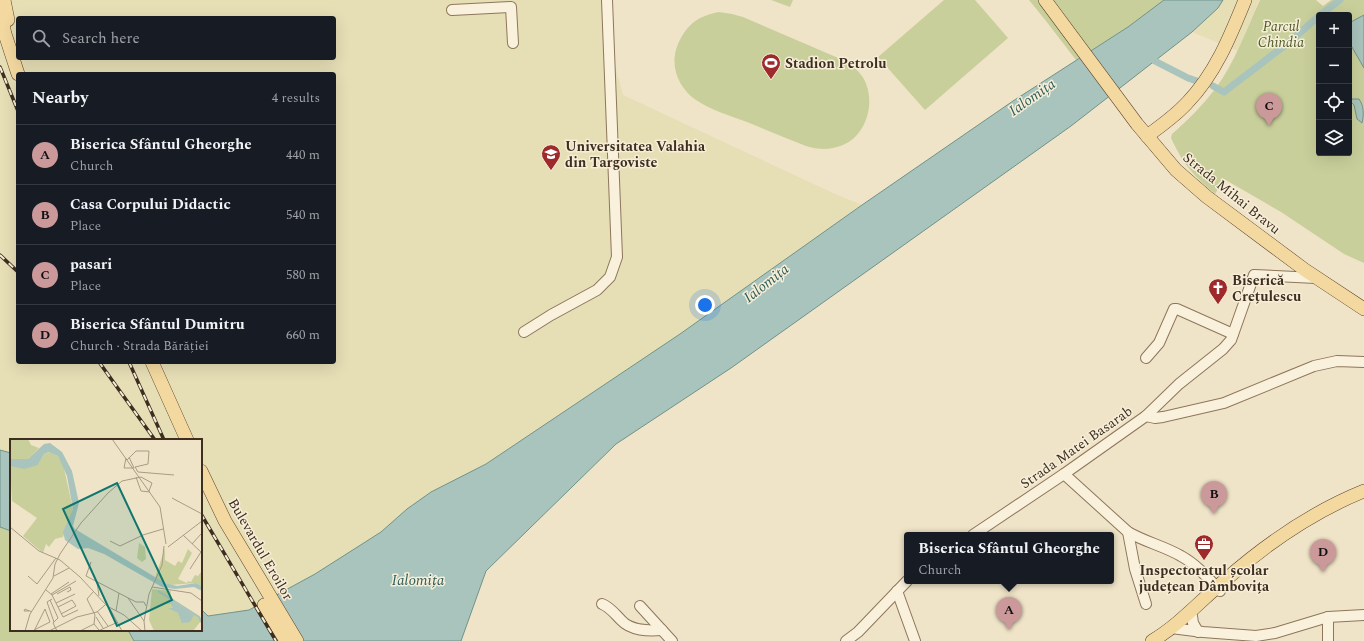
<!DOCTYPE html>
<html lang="en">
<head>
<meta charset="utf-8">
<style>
	:root { --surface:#171b24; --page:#242831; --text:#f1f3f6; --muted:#9ea1a6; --line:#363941; --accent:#cc999b }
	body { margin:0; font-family:Spectral,serif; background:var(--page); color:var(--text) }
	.controls { position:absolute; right:12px; top:12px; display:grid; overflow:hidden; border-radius:4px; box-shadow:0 4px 16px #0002 }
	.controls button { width:36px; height:36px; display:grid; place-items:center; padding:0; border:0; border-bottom:1px solid var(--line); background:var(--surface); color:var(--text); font:20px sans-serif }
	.you { position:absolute; left:705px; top:305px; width:14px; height:14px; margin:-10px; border:3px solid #fff; border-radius:50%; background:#1a73e8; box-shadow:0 0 0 6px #1a73e833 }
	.badge { display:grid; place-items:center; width:26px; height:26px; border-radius:50%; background:var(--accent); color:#111; font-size:13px; font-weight:700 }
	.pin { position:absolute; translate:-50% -33px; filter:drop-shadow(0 1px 2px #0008) }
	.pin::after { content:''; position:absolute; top:21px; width:14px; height:12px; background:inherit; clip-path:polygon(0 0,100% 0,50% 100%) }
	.popup { position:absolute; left:904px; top:532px; width:210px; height:52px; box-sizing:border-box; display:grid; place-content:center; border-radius:4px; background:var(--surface); filter:drop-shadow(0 1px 3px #0005); font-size:13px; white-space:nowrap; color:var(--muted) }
	.popup b { font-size:15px; color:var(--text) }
	.popup::after { content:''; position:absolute; left:50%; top:100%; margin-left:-8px; border:8px solid transparent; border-top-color:var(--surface) }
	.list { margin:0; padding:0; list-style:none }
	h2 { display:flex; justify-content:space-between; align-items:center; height:52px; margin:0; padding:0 16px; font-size:17px }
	h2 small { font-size:13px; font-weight:400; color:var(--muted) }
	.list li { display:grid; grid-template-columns:26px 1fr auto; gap:12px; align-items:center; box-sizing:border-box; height:60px; padding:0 16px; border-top:1px solid var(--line) }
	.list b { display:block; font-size:15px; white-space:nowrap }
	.list p { margin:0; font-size:13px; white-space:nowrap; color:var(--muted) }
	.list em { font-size:13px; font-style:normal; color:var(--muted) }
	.icon { flex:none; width:22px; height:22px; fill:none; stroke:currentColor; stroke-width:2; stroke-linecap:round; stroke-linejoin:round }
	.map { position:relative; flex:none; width:1364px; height:641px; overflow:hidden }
	.search { position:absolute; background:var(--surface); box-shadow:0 4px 16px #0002; left:16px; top:16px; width:320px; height:44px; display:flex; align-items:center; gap:10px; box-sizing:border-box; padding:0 14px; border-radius:4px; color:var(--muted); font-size:15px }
	.panel { position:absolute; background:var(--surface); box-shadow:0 4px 16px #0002; left:16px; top:72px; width:320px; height:292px; border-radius:4px }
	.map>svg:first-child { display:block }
	.farmland { fill:#e6deb5; fill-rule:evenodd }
	.green { fill:#c9cf9b; fill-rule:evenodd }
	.water { fill:#a9c4bc; stroke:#6f938a }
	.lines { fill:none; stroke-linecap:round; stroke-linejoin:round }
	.canal { stroke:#a9c4bc; stroke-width:7 }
	.minor-casing { stroke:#8d765c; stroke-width:12 }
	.major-casing { stroke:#5b4430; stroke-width:14 }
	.minor { stroke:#faf1dc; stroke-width:10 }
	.major { stroke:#f3d9a0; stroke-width:13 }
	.rail-casing { stroke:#3d2e20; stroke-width:3.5 }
	.rail { stroke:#f7eed8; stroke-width:2; stroke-dasharray:6; stroke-linecap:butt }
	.labels { text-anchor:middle; stroke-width:3; stroke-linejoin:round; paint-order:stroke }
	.park-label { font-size:14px; font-style:italic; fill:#4d5a26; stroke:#f7eed8 }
	.poi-label { font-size:14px; font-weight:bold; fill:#3d2e20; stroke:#f7eed8; text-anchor:start }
	.street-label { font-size:14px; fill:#3d2e20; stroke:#f7eed8 }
	.water-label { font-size:15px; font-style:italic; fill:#2f5d5a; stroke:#f7eed8 }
	.inset-river { fill:none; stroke:#a9c4bc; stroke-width:2 }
	.inset-road { fill:none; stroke:#a89b85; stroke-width:1 }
	.view { fill:#0f766e; fill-opacity:0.15; stroke:#0f766e; stroke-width:2 }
	.inset-edge { fill:none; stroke:#3d2e20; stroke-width:2 }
</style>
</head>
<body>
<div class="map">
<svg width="1364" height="641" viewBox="0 0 1364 641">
	<rect width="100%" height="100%" fill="#f0e4c8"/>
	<g class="farmland">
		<path d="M 0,0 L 612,0 L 611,18 L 613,58 L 623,95 L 835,194 L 862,205 L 680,334 L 604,385 L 486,464 L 431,492 L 407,509 L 381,532 L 315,574 L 249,610 L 208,616 L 201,609 L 201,440 L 11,440 L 11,453 L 0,450 ZM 18,18 L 334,18 L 334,58 L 18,58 ZM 18,74 L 334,74 L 334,362 L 18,362 Z"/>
		<polygon points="1223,0 1259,0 1238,51 1192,32 1218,8"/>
	</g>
	<g class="green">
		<polygon points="771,0 793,0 790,7"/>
		<polygon points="944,0 975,0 1008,38 925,110 878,57"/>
		<polygon points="1029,0 1164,0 1128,27 1076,60 1046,21"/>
		<path d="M 1260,0 L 1316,0 L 1323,6 L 1331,0 L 1364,0 L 1364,263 L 1344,254 L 1281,212 L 1224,179 L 1215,194 C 1193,175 1183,164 1171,138 L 1172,134 C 1188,120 1202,106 1215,89 C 1235,63 1246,30 1260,0 ZM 1319,15 L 1349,15 L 1349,153 L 1319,153 Z"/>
		<path d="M 719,12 L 732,14 L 743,17 L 843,60 C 850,64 857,69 862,76 C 877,98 868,135 843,145 C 830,150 819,150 806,146 C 786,138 766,130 747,122 C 731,116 710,110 696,100 C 678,88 669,65 678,44 C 687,24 698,16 719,12 Z"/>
		<polygon points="0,527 11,531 11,630 128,630 134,641 0,641"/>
	</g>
	<g class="water">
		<polygon points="1164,0 1223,0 1218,8 1192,32 1071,126 731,368 616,444 486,571 461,641 134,641 128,630 201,630 201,609 208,616 249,610 315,574 381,532 407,509 431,492 486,464 680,334 862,205 1013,101 1128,27"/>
		<polygon points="1364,15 1364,68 1349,42 1349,23"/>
		<path d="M 1352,99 L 1359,99 C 1364,106 1364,115 1362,123 L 1357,119 L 1354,105 L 1351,102 Z"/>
		<polygon points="0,450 11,453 11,531 0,527"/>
	</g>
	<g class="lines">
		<g class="canal">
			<polyline points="1320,15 1340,0"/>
			<polyline points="1147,57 1188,78 1200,82"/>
			<polyline points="1213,86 1224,92 1288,43 1319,16"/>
		</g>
		<g class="minor-casing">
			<g id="minor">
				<polyline points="452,10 511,7 513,43"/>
				<polyline points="524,332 551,315 597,290 610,277 617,257 607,0"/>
				<polyline points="1146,358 1159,343 1174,309 1177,309 1233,334"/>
				<polyline points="1146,416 1155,418 1163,417 1224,403 1314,366 1337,361 1364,362"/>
				<path d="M 1064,474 L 1128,532 C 1145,542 1164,546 1181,556 C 1196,564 1209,579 1220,591"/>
				<polyline points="1128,532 1135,569 1146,604"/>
				<polyline points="973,535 1064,474 1146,416 1179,384 1223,349 1231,340 1254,275 1316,278"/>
				<polyline points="897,591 915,641"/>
				<path d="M 602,604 C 610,607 615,614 621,620 C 631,631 648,631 662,630"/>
				<polyline points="640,606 672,641"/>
				<polyline points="1192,616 1193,623 1198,632"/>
				<polyline points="1328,617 1328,641"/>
				<polyline points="1171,628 1203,632 1256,636 1275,633 1328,617 1364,615"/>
				<polyline points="846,641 858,632 907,581"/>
			</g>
		</g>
		<g class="major-casing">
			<g id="major">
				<polyline points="4,0 8,20"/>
				<polyline points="1045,0 1137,124 1176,170 1207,197 1305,270 1364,309"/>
				<polyline points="0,12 5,34 18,74"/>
				<path d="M 1147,136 C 1161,126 1175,116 1187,103 C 1215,74 1230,37 1245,0"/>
				<polyline points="152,362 187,440"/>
				<polyline points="201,471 225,521 297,641"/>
				<polyline points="264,605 286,641"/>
				<path d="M 1152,641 C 1179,625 1200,601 1224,581 C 1266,544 1312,512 1364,491"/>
			</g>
		</g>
		<use href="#minor" class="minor"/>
		<use href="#major" class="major"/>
		<g class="rail-casing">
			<g id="rail">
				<polyline points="0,67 18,111"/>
				<polyline points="0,255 18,272"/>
				<polyline points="99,362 155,440"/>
				<polyline points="129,362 164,440"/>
				<polyline points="201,514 276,641"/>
			</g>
		</g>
		<use href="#rail" class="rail"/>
	</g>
	<defs>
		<g id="stadium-pin" transform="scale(1)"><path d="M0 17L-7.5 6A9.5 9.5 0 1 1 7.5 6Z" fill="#9e2a2b" stroke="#f7eed8"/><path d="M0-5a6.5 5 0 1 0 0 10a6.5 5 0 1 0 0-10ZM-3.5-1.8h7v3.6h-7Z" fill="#fff"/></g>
		<g id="university-pin" transform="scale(1)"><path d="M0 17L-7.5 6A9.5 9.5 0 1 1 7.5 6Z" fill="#9e2a2b" stroke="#f7eed8"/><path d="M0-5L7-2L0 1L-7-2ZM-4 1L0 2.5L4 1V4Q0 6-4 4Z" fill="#fff"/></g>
		<g id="church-pin" transform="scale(1)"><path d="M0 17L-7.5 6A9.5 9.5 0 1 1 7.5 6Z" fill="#9e2a2b" stroke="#f7eed8"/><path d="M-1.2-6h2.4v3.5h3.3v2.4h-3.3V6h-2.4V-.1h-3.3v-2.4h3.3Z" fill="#fff"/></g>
		<g id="office-pin" transform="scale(1)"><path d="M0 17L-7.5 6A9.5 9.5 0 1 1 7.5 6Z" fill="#9e2a2b" stroke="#f7eed8"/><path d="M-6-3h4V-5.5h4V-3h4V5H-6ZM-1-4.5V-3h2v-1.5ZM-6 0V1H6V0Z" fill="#fff"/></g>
	</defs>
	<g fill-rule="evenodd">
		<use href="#stadium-pin" x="771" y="63"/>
		<use href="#university-pin" x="551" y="154"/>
		<use href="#church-pin" x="1218" y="288"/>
		<use href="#office-pin" x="1204" y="544"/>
	</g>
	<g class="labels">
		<g class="park-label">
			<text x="1281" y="31">Parcul<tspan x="1281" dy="16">Chindia</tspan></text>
		</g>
		<g class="poi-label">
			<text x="785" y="68">Stadion Petrolu</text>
			<text x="565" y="151">Universitatea Valahia<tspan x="565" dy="16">din Targoviste</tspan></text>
			<text x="1232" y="285">Biserică<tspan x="1232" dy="16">Crețulescu</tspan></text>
			<text x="1204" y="575" text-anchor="middle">Inspectoratul școlar<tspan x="1204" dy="16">județean Dâmbovița</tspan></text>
		</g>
		<g class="street-label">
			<text transform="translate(1232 193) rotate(39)" y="5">Strada Mihai Bravu</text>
			<text transform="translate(1076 447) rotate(-35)" y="5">Strada Matei Basarab</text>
			<text transform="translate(261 549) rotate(60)" y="5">Bulevardul Eroilor</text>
		</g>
		<g class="water-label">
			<text transform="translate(1032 97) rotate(-35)" y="5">Ialomița</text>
			<text transform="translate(766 283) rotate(-38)" y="5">Ialomița</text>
			<text x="418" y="585">Ialomița</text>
		</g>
	</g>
	<g transform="translate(10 439)">
		<rect width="192" height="192" fill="#f0e4c8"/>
		<path d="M 0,0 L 18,0 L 21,6 L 29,9 L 18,20 L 0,20 ZM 40,13 L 48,17 L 53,25 L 63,70 L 53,98 L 45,100 L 39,108 L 36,105 L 33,114 L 13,97 L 27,79 L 2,62 L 0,27 L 28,26 L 34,15 ZM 129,104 L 135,108 L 136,120 L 132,123 L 127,119 ZM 155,109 L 155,121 L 165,127 L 168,122 L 172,124 L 178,110 L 182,114 L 168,140 L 177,144 L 178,142 L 181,143 L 185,136 L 188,137 L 192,132 L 192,147 L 186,144 L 160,146 L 145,139 ZM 142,150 L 161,152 L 160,158 L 189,177 L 191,182 L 183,192 L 144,192 L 139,181 Z" fill="#c9cf9b"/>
		<path d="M 40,4 L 52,13 L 62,32 L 69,64 L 63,87 L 65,90 L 155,144 L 167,147 L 186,144 L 192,147 L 192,152 L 184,148 L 165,150 L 152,148 L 94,115 L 78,109 L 68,110 L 55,101 L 53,93 L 63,70 L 57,37 L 48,17 L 39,13 L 34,15 L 28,26 L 14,30 L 0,27 L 0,20 L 18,20 L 34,5 ZM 159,160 L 184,176 L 180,183 L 172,184 L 168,174 L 158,169 L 163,169 L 161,165 L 156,165 Z" fill="#a9c4bc"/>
		<path class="inset-river" d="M 148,152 L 189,178 L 192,184"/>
		<path class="inset-road" d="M 102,0 L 150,68 L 156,105M 116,19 L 114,29 L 124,29 L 119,18M 117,21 L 126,12 L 139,12 L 138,25 L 125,28 L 128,33 L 164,36M 126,38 L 131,52 L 140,53M 162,59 L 192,75M 0,88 L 29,112 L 50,121 L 70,138 L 97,167 L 114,176 L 132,192M 173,96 L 192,114M 100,102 L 110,107 L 133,96 L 153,90M 182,105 L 191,95M 158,108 L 192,82M 180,130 L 191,113M 18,137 L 27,145 L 46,119M 44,137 L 59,129M 76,137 L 126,163 L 134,163 L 136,167M 76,137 L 81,123M 87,143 L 89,157M 142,148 L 181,154 L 192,162M 36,151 L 42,156 L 53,178 L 68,171M 83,153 L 77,160 L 85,176 L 84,185 L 89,191M 41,155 L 59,143M 47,155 L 60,148 L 61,151 L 57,153M 42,156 L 66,142M 118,159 L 134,182M 42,160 L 37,163 L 44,183M 40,161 L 48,179 L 43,184 L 47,192M 46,164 L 65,155M 48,168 L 62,161 L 66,167 L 51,175M 100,170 L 112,192M 19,172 L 14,172 L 15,170 L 17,171 L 20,172 L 22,173M 87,172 L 98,187M 106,172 L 109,154M 86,178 L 93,189M 24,191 L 40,183M 15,192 L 20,175 L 43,139 L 45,125 L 50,115 L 71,84 L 98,54 L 112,42 L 131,38 L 142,44 L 139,52M 24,192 L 35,170 L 40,183M 39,192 L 67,178 L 87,173 L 95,166M 70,192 L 84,185M 88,192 L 108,183M 135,192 L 134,182 L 139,155 L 152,126 L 154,107"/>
		<path class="view" d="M 107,44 L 162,161 L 107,187 L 53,70 Z"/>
		<rect width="192" height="192" class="inset-edge"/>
	</g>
</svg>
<div class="controls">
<button>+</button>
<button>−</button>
<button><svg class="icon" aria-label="locate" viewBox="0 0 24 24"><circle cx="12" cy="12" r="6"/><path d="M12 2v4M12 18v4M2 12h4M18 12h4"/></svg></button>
<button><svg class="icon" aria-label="layers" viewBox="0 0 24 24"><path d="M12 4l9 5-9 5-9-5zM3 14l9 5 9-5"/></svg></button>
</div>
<div class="you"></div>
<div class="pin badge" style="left:1009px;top:630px">A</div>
<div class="popup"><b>Biserica Sfântul Gheorghe</b>Church</div>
<div class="pin badge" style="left:1214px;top:514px">B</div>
<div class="pin badge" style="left:1269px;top:126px">C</div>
<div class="pin badge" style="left:1323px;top:572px">D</div>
<div class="search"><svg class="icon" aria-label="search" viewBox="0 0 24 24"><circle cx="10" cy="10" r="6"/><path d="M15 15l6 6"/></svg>Search here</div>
<section class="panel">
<h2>Nearby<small>4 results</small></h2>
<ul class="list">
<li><span class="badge">A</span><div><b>Biserica Sfântul Gheorghe</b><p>Church</p></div><em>440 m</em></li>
<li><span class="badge">B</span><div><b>Casa Corpului Didactic</b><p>Place</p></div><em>540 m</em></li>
<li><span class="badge">C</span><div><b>pasari</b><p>Place</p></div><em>580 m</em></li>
<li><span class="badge">D</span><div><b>Biserica Sfântul Dumitru</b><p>Church · Strada Bărăției</p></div><em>660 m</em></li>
</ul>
</section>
</div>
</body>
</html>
